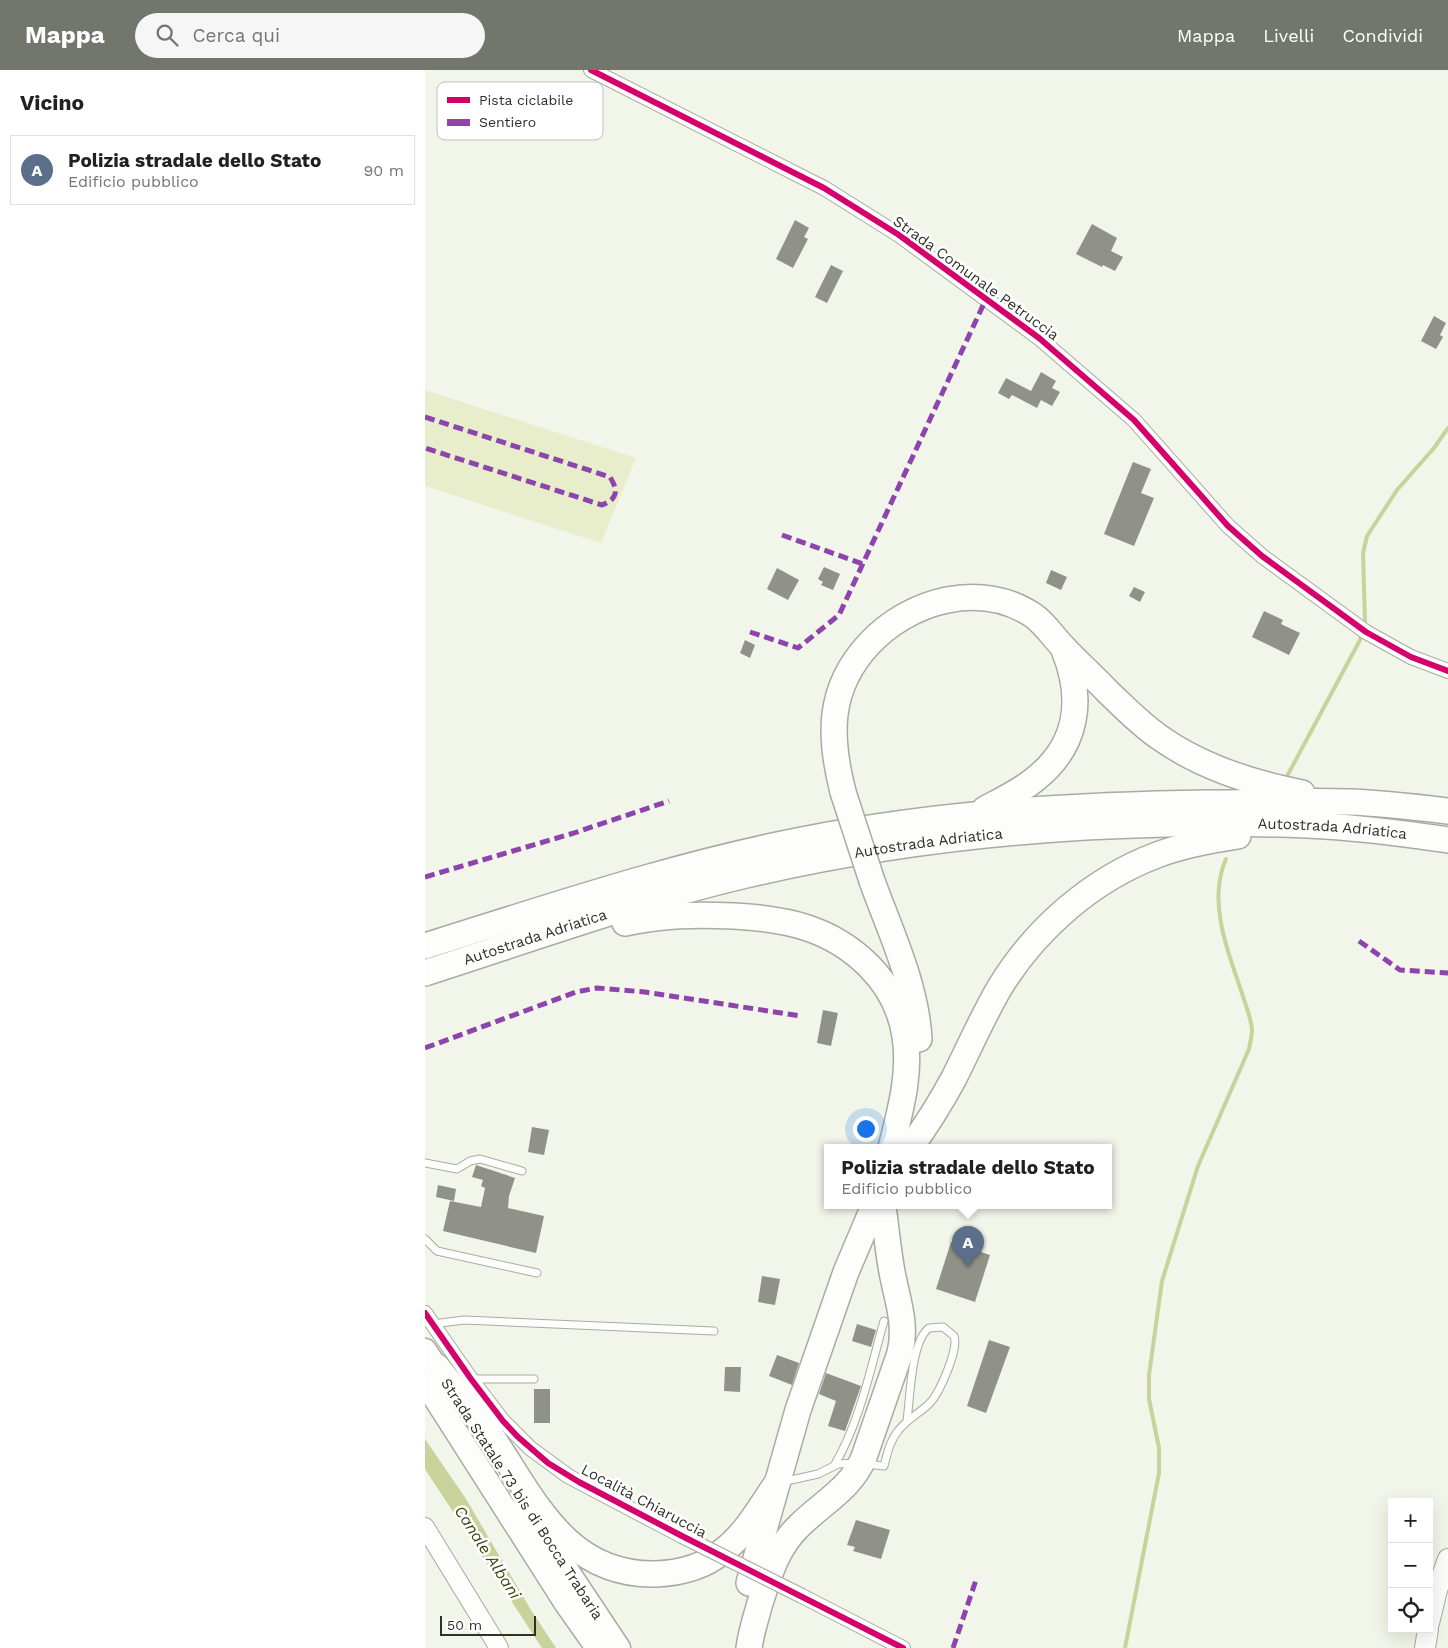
<!DOCTYPE html>
<html lang="it">
<head>
<meta charset="utf-8">
<style>
	:root { --surface:#fff; --page:#f6f6f6; --text:#202124; --muted:#757577; --line:#e0e0e0; --accent:#73766c }
	body { margin:0; font-family:"Work Sans",sans-serif; background:var(--page); color:var(--text) }
	.controls { position:absolute; right:15px; bottom:15px; display:grid; overflow:hidden; border-radius:0px; box-shadow:0 5px 20px #0002 }
	.controls button { width:45px; height:45px; display:grid; place-items:center; padding:0; border:0; border-bottom:1px solid var(--line); background:var(--surface); color:var(--text); font:25px sans-serif }
	.scale { position:absolute; left:15px; bottom:12px; width:96px; box-sizing:border-box; padding-left:5px; border:2px solid #2f3128; border-top:0; font-size:14px; line-height:18px; white-space:nowrap; color:#2f3128; -webkit-text-stroke:4px #fff; paint-order:stroke }
	.you { position:absolute; left:440px; top:1058px; width:18px; height:18px; margin:-12px; border:4px solid #fff; border-radius:50%; background:#1a73e8; box-shadow:0 0 0 8px #1a73e833 }
	.badge { display:grid; place-items:center; width:32px; height:32px; border-radius:50%; background:var(--accent); color:#fff; font-size:16px; font-weight:700 }
	.pin { position:absolute; translate:-50% -41px; filter:drop-shadow(0 1px 2px #0008) }
	.pin::after { content:''; position:absolute; top:26px; width:18px; height:15px; background:inherit; clip-path:polygon(0 0,100% 0,50% 100%) }
	.popup { position:absolute; left:399px; top:1074px; width:288px; height:65px; box-sizing:border-box; display:grid; place-content:center; border-radius:0px; background:var(--surface); filter:drop-shadow(0 1px 4px #0005); font-size:16px; white-space:nowrap; color:var(--muted) }
	.popup b { font-size:19px; color:var(--text) }
	.popup::after { content:''; position:absolute; left:50%; top:100%; margin-left:-10px; border:10px solid transparent; border-top-color:var(--surface) }
	.list { margin:0; padding:0; list-style:none }
	h2 { display:flex; justify-content:space-between; align-items:center; height:65px; margin:0; padding:0 20px; font-size:21px }
	h2 small { font-size:16px; font-weight:400; color:var(--muted) }
	.list li { display:grid; grid-template-columns:32px 1fr auto; gap:15px; align-items:center; box-sizing:border-box; height:70px; margin:0 10px 10px; padding:0 10px; border:1px solid var(--line); border-radius:0px }
	.list b { display:block; font-size:19px; white-space:nowrap }
	.list p { margin:0; font-size:16px; white-space:nowrap; color:var(--muted) }
	.list em { font-size:16px; font-style:normal; color:var(--muted) }
	.icon { flex:none; width:28px; height:28px; fill:none; stroke:currentColor; stroke-width:2; stroke-linecap:round; stroke-linejoin:round }
	.map { position:relative; flex:none; width:1023px; height:1578px; overflow:hidden }
	header { display:flex; align-items:center; gap:30px; box-sizing:border-box; height:70px; padding:0 25px; background:var(--accent); color:#fff }
	header strong { font-size:24px }
	nav { display:flex; gap:28px; margin-inline-start:auto; font-size:18px }
	.search { width:350px; height:45px; background:var(--page); display:flex; align-items:center; gap:12px; box-sizing:border-box; padding:0 18px; border-radius:28px; color:var(--muted); font-size:19px }
	main { display:flex }
	aside { flex:1; background:var(--surface) }
	.map>svg:first-child { display:block }
	.green { fill:#e8eecb }
	.water { fill:#c9d29b }
	.lines { fill:none; stroke-linecap:round; stroke-linejoin:round }
	.stream { stroke:#c9d29b; stroke-width:4 }
	.building { fill:#909289 }
	.service-casing { stroke:#a9aba2; stroke-width:9 }
	.minor-casing { stroke:#a9aba2; stroke-width:16 }
	.tertiary-casing { stroke:#a9aba2; stroke-width:20 }
	.secondary-casing { stroke:#a9aba2; stroke-width:22 }
	.trunk-casing { stroke:#a9aba2; stroke-width:25 }
	.motorway-casing { stroke:#a9aba2; stroke-width:28 }
	.service { stroke:#fdfefc; stroke-width:7 }
	.minor { stroke:#fdfefc; stroke-width:14 }
	.tertiary { stroke:#fdfefc; stroke-width:18 }
	.secondary { stroke:#fdfefc; stroke-width:20 }
	.trunk { stroke:#fdfefc; stroke-width:22 }
	.motorway { stroke:#fdfefc; stroke-width:25 }
	.minor-bridge-casing { stroke:#a9aba2; stroke-width:16; stroke-linecap:butt }
	.motorway-bridge-casing { stroke:#a9aba2; stroke-width:28; stroke-linecap:butt }
	.minor-bridge { stroke:#fdfefc; stroke-width:14 }
	.motorway-bridge { stroke:#fdfefc; stroke-width:25 }
	.quiet { stroke:#8e44ad; stroke-width:5; stroke-dasharray:10 5; stroke-linecap:butt }
	.cycleway-casing { stroke:#fff; stroke-width:9 }
	.cycleway { stroke:#d6006c; stroke-width:6 }
	.labels { text-anchor:middle; stroke-width:5; stroke-linejoin:round; paint-order:stroke }
	.street-label { font-size:15px; fill:#2f3128; stroke:#fff }
	.water-label { font-size:16px; font-style:italic; fill:#3f450e; stroke:#fff }
	.key { fill:#fff; stroke:#c1c1be; stroke-width:1 }
	.key-label { font-size:14px; fill:#2f3128 }
</style>
</head>
<body>
<header>
<strong>Mappa</strong>
<div class="search"><svg class="icon" aria-label="search" viewBox="0 0 24 24"><circle cx="10" cy="10" r="6"/><path d="M15 15l6 6"/></svg>Cerca qui</div>
<nav><a>Mappa</a><a>Livelli</a><a>Condividi</a></nav>
</header>
<main>
<aside>
<h2>Vicino<small></small></h2>
<ul class="list">
<li><span class="badge" style="background:#5c6f8a">A</span><div><b>Polizia stradale dello Stato</b><p>Edificio pubblico</p></div><em>90 m</em></li>
</ul>
</aside>
<div class="map">
<svg width="1023" height="1578" viewBox="0 0 1023 1578">
	<rect width="100%" height="100%" fill="#f2f5e9"/>
	<polygon class="green" points="0,320 211,388 176,473 0,416"/>
	<polygon class="water" points="0,1369 41,1429 106,1540 131,1578 117,1578 0,1399"/>
	<g class="lines">
		<g class="stream">
			<polyline points="939,555 940,551 938,483 942,466 972,420 1009,378 1023,358"/>
			<polyline points="860,710 935,570 937,562"/>
			<path d="M 700,1578 L 734,1403 L 734,1378 L 724,1329 L 724,1305 L 737,1211 L 773,1096 L 824,979 C 825,973 827,966 827,960 C 826,947 820,934 817,923 C 803,882 782,831 801,789"/>
		</g>
	</g>
	<g class="building">
		<polygon points="370,150 384,158 379,167 383,169 368,198 351,189"/>
		<polygon points="667,154 692,168 686,181 698,187 690,201 678,195 677,197 651,184"/>
		<polygon points="406,195 418,201 402,233 390,227"/>
		<polygon points="1009,246 1021,253 1015,265 1018,267 1011,279 996,271"/>
		<polygon points="616,302 631,311 627,318 635,322 627,336 616,330 612,338 587,325 584,329 573,323 581,308 606,321"/>
		<polygon points="708,392 726,399 716,423 729,428 709,476 679,464"/>
		<polygon points="399,497 415,504 408,520 396,515 398,512 393,509"/>
		<polygon points="352,498 374,510 363,530 342,519"/>
		<polygon points="626,500 642,507 636,520 621,513"/>
		<polygon points="709,517 720,522 715,532 704,526"/>
		<polygon points="839,541 858,550 856,554 875,563 864,585 827,567"/>
		<polygon points="320,570 330,575 325,588 315,583"/>
		<polygon points="398,940 413,943 406,976 392,973"/>
		<polygon points="107,1057 124,1060 119,1085 103,1082"/>
		<polygon points="51,1095 90,1108 84,1126 83,1138 119,1146 111,1183 18,1161 25,1131 56,1137 60,1118 56,1116 58,1110 47,1107"/>
		<polygon points="13,1115 31,1119 29,1131 11,1127"/>
		<polygon points="526,1172 565,1185 550,1232 511,1219"/>
		<polygon points="337,1206 355,1209 350,1235 333,1232"/>
		<polygon points="432,1254 451,1260 446,1277 427,1271"/>
		<polygon points="564,1270 585,1277 561,1343 542,1336"/>
		<polygon points="352,1285 374,1293 367,1315 344,1306"/>
		<polygon points="300,1297 316,1297 315,1322 299,1321"/>
		<polygon points="401,1303 436,1316 420,1361 403,1356 411,1331 394,1324"/>
		<rect x="109" y="1319" width="16" height="34"/>
		<polygon points="431,1450 465,1460 456,1489 428,1481 430,1477 422,1475"/>
	</g>
	<g class="lines">
		<g class="service-casing">
			<g id="service">
				<polyline points="0,1093 32,1099 45,1091 55,1089 97,1101"/>
				<polyline points="0,1169 12,1181 112,1203"/>
				<polyline points="8,1254 39,1250 289,1261"/>
				<polyline points="47,1309 109,1309"/>
				<path d="M 441,1394 L 459,1396 C 462,1384 465,1371 473,1361 C 482,1349 495,1343 505,1333 C 515,1322 534,1279 529,1266 L 518,1257 L 504,1258 C 486,1271 485,1329 482,1351"/>
				<path d="M 409,1396 C 435,1352 445,1300 459,1251"/>
				<polyline points="357,1412 393,1404 413,1394 430,1393"/>
			</g>
		</g>
		<g class="minor-casing">
			<g id="minor">
				<polyline points="166,0 399,118 474,165 614,268 709,350 803,456 837,486 941,562 986,587 1023,601"/>
				<polyline points="0,1243 46,1309 78,1351 105,1378 143,1406 257,1466"/>
				<polyline points="377,1526 478,1578"/>
			</g>
		</g>
		<g class="tertiary-casing">
			<polyline id="tertiary" points="0,1457 74,1578"/>
		</g>
		<g class="secondary-casing">
			<g id="secondary">
				<polyline points="1004,1553 1012,1520 1023,1489"/>
				<polyline points="1000,1578 1003,1559"/>
			</g>
		</g>
		<g class="trunk-casing">
			<g id="trunk">
				<polyline points="0,1280 22,1313"/>
				<polyline points="0,1313 141,1534 172,1578"/>
				<polyline points="99,1435 194,1578"/>
			</g>
		</g>
		<g class="motorway-casing">
			<g id="motorway">
				<path d="M 418,722 C 404,667 402,619 444,574 C 485,530 556,510 609,546 C 621,555 629,568 640,579 C 654,594 669,607 683,622 C 699,637 715,654 734,667 C 776,697 826,713 877,723"/>
				<path d="M 560,739 C 577,730 594,722 609,710 C 653,676 659,629 639,580"/>
				<path d="M 447,811 C 465,861 491,914 494,969"/>
				<path d="M 200,853 C 238,845 270,844 309,846 C 362,849 406,858 444,896 C 463,915 476,940 480,966 C 486,1005 475,1041 466,1078"/>
				<path d="M 0,876 C 125,837 249,795 377,770 C 511,743 647,735 783,733 C 830,733 877,730 924,732 C 957,733 990,737 1023,741"/>
				<path id="s1" d="M 0,903 C 106,869 211,831 321,805 C 458,773 600,757 741,754 C 788,753 835,753 882,755 C 930,757 976,763 1023,770"/>
				<path d="M 485,1078 C 501,1056 516,1032 529,1008 C 544,978 558,946 575,917 C 611,858 668,809 732,785 C 758,775 786,770 813,766"/>
				<path d="M 12,1297 C 29,1319 48,1340 64,1363 C 108,1426 139,1506 231,1504 C 255,1503 279,1497 298,1481 C 321,1464 336,1436 352,1413"/>
				<polyline points="324,1513 373,1340 421,1202 449,1136"/>
				<path d="M 324,1578 C 326,1562 331,1548 335,1533 C 344,1505 352,1477 374,1456 C 397,1433 427,1418 439,1387 L 475,1283 C 482,1254 472,1229 467,1202 C 463,1180 461,1158 458,1136"/>
			</g>
		</g>
		<use href="#service" class="service"/>
		<use href="#minor" class="minor"/>
		<use href="#tertiary" class="tertiary"/>
		<use href="#secondary" class="secondary"/>
		<use href="#trunk" class="trunk"/>
		<use href="#motorway" class="motorway"/>
		<g class="minor-bridge-casing">
			<polyline id="minor-bridge" points="257,1466 377,1526"/>
		</g>
		<g class="motorway-bridge-casing">
			<polyline id="motorway-bridge" points="418,722 447,811"/>
		</g>
		<use href="#minor-bridge" class="minor-bridge"/>
		<use href="#motorway-bridge" class="motorway-bridge"/>
		<g class="quiet">
			<path d="M 0,347 L 185,407 C 194,421 192,429 177,435 L 0,378"/>
			<polyline points="357,465 438,494"/>
			<polyline points="325,562 373,578 414,545 561,229"/>
			<polyline points="0,807 149,763 244,731"/>
			<polyline points="934,871 975,900 1023,903"/>
			<polyline points="0,978 151,922 172,918 220,922 376,946"/>
			<polyline points="528,1578 551,1510"/>
		</g>
		<g class="cycleway-casing">
			<g id="cycleway">
				<polyline points="166,0 399,118 474,165 614,268 709,350 803,456 837,486 941,562 986,587 1023,601"/>
				<polyline points="0,1243 46,1309 78,1351 93,1367 123,1393 154,1412 257,1466 478,1578"/>
			</g>
		</g>
		<use href="#cycleway" class="cycleway"/>
	</g>
	<g class="labels">
		<g class="street-label">
			<text transform="translate(551 208) rotate(36)" y="5">Strada Comunale Petruccia</text>
			<text dy="5" stroke="none"><textPath href="#s1" startOffset="926">Autostrada Adriatica</textPath></text>
			<text dy="5" stroke="none"><textPath href="#s1" startOffset="521">Autostrada Adriatica</textPath></text>
			<text dy="5" stroke="none"><textPath href="#s1" startOffset="116">Autostrada Adriatica</textPath></text>
			<text transform="translate(97 1429) rotate(57)" y="5">Strada Statale 73 bis di Bocca Trabaria</text>
			<text transform="translate(219 1431) rotate(28)" y="5">Località Chiaruccia</text>
		</g>
		<g class="water-label">
			<text transform="translate(63 1482) rotate(57)" y="6">Canale Albani</text>
		</g>
	</g>
	<rect x="12" y="12" width="166" height="58" rx="8" class="key"/>
	<rect x="22" y="27" width="23" height="6" fill="#d6006c"/>
	<rect x="22" y="49" width="23" height="7" fill="#8e44ad"/>
	<g class="key-label">
		<text x="54" y="35">Pista ciclabile</text>
		<text x="54" y="57">Sentiero</text>
	</g>
</svg>
<div class="controls">
<button>+</button>
<button>−</button>
<button><svg class="icon" aria-label="locate" viewBox="0 0 24 24"><circle cx="12" cy="12" r="6"/><path d="M12 2v4M12 18v4M2 12h4M18 12h4"/></svg></button>
</div>
<div class="scale">50 m</div>
<div class="you"></div>
<div class="pin badge" style="left:543px;top:1197px;background:#5c6f8a">A</div>
<div class="popup"><b>Polizia stradale dello Stato</b>Edificio pubblico</div>
</div>
</main>
</body>
</html>
